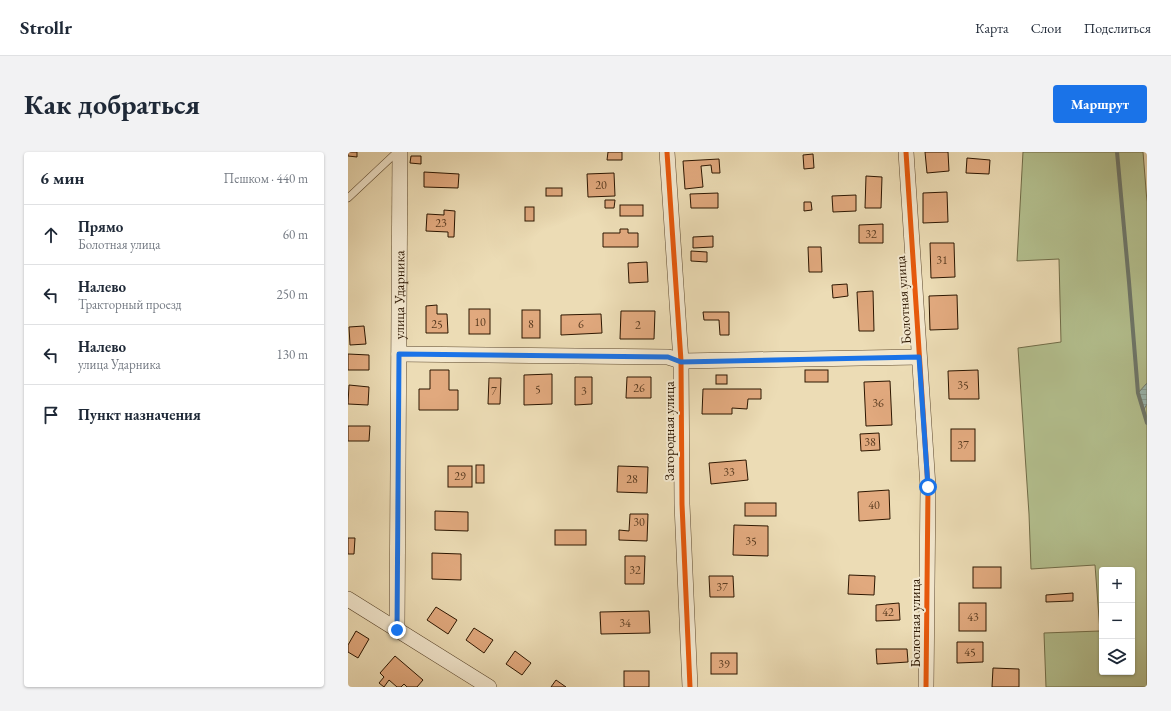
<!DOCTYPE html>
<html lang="ru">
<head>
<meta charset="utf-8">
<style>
	:root { --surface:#fff; --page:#f2f2f3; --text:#1f2937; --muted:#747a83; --line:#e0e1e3; --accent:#1a73e8 }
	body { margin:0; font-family:"EB Garamond",serif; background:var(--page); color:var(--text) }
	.controls { position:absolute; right:12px; bottom:12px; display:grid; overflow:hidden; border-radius:4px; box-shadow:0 1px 3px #0004 }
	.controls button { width:36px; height:36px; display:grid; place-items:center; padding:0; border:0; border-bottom:1px solid var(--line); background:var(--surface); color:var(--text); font:20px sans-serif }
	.stop { position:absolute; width:12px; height:12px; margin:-9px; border:3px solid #1a73e8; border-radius:50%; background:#fff }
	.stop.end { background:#1a73e8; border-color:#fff; box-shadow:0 1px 4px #0008 }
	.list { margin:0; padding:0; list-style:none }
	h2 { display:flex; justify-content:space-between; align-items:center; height:52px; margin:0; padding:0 16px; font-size:17px }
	h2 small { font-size:13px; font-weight:400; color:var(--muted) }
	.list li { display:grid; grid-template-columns:26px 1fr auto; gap:12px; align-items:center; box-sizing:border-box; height:60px; padding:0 16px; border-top:1px solid var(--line) }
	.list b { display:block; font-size:15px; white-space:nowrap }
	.list p { margin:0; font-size:13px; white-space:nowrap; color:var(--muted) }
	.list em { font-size:13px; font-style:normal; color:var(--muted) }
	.icon { flex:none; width:22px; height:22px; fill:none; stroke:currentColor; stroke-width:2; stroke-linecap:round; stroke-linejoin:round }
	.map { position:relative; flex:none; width:799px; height:535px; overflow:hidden; border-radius:4px }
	header { display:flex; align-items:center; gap:24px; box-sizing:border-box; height:56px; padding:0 20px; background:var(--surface); border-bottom:1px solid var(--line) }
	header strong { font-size:19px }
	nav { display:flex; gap:22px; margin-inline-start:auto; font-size:14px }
	.intro { display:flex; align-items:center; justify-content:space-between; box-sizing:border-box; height:96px; padding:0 24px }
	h1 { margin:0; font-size:28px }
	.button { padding:10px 18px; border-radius:4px; background:var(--accent); color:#fff; font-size:14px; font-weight:700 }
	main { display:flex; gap:24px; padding:0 24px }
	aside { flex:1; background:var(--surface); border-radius:4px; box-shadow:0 1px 3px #0004 }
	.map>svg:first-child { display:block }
	.grass { fill:#b4c190; stroke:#706c48; fill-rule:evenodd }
	.water { fill:url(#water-rules); stroke:#6e786c }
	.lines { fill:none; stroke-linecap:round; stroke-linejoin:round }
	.stream { stroke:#6e786c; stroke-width:4 }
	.building { fill:#e1a97e; stroke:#2c1601 }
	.lane-casing { stroke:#5c482e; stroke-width:8 }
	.street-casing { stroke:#5c482e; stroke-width:16 }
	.lane { stroke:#f3e8cf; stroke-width:7 }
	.street { stroke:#f3e8cf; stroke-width:15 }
	.cycleway-casing { stroke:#f3e8cf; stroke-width:8 }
	.cycleway { stroke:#e8590c; stroke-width:5 }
	.route { stroke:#1a73e8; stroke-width:5 }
	.labels { text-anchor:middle; stroke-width:4; stroke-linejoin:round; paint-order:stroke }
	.number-label { font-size:12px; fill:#593b20 }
	.street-label { font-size:14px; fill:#2c1601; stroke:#f3e8cf }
</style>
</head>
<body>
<header>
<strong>Strollr</strong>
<nav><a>Карта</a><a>Слои</a><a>Поделиться</a></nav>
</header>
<div class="intro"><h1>Как добраться</h1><a class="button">Маршрут</a></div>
<main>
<aside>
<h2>6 мин<small>Пешком · 440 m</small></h2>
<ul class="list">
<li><svg class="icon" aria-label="ahead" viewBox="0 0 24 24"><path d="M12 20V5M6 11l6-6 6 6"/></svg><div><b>Прямо</b><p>Болотная улица</p></div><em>60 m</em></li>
<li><svg class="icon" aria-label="left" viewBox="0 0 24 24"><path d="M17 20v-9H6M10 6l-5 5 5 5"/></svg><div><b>Налево</b><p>Тракторный проезд</p></div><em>250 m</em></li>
<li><svg class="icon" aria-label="left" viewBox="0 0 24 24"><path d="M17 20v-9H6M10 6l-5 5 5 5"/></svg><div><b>Налево</b><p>улица Ударника</p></div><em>130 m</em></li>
<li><svg class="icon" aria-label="arrive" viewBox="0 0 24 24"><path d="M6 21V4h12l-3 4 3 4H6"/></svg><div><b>Пункт назначения</b></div></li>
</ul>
</aside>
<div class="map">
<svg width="799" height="535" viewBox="0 0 799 535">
	<defs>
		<pattern id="water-rules" width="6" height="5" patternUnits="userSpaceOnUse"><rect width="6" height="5" fill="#9abab4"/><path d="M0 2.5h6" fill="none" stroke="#859f99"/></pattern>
	</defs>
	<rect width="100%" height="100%" fill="#ecdcb5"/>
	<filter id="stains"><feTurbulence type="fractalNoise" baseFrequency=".005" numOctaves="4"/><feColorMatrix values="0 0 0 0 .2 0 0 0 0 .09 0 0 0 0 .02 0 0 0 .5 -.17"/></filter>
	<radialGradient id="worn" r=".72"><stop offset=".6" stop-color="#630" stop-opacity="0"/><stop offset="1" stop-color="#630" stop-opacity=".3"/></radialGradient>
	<path class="grass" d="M 675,0 L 795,0 L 799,50 L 799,535 L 698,535 L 696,481 L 752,479 L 747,413 L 683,417 L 681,362 L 670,196 L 713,190 L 711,107 L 669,109 ZM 754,418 L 784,418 L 784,520 L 754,520 Z"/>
	<polygon class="water" points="799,231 799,252 795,259 790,241"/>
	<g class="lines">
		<polyline class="stream" points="769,0 781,130 790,241 799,271"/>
	</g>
	<g class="building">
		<polygon points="0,0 9,0 9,5 0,4"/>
		<polygon points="260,0 274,0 274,8 259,8"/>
		<polygon points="577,0 600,0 601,19 579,21"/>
		<polygon points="465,2 466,16 456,17 455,3"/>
		<polygon points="63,4 73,4 73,12 62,11"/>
		<polygon points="619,6 642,8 641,22 618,21"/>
		<polygon points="371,7 372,21 364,21 363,13 353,14 355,35 337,37 335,9"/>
		<polygon points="76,20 111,22 110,36 76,35"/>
		<polygon points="266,21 267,44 240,45 239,22"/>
		<polygon points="518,24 534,25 533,56 517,56"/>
		<rect x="198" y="36" width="16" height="8"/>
		<polygon points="599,40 600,70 575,71 575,41"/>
		<polygon points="370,41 370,56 343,56 342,42"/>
		<polygon points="508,43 508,59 485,60 484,44"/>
		<polygon points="257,48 267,48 266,56 257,56"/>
		<polygon points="456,50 463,50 464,58 456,59"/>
		<rect x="272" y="53" width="23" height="11"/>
		<rect x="177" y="55" width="9" height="14"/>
		<polygon points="96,58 107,59 106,85 100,85 100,80 78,79 79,62 96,63"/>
		<polygon points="535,72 535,91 511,91 511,73"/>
		<polygon points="272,77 280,77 280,81 290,81 290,95 255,95 255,81 272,81"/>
		<polygon points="365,84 365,95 345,96 345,85"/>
		<polygon points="582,91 606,91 607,125 583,126"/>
		<polygon points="460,95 473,95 474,120 461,120"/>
		<polygon points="343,99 359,100 359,110 343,109"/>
		<polygon points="299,110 300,130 281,131 280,111"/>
		<polygon points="499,132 500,144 485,146 484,133"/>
		<polygon points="525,139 526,179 511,179 509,140"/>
		<polygon points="609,143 610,177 582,178 581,144"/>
		<polygon points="89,153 89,162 99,162 100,181 78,181 78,154"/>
		<rect x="121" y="157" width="21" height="25"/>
		<rect x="174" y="158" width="18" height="28"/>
		<polygon points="273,159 307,159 306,187 272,187"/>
		<polygon points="355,160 381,160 381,183 372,183 371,168 356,168"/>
		<polygon points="253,162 254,181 213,183 213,163"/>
		<polygon points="16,174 18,192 2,193 1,175"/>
		<polygon points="0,202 21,203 21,218 0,218"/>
		<polygon points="82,218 101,218 101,238 110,238 110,258 71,258 71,237 82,237"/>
		<rect x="457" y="218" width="23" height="12"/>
		<polygon points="630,218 631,247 601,247 600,219"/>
		<polygon points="204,222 204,252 176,253 176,223"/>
		<rect x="368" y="223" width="11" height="9"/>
		<polygon points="227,225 244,225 244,252 227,253"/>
		<polygon points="279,225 303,225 303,246 278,246"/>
		<polygon points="141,226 153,226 152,252 140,252"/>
		<polygon points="542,229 544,273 518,274 516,230"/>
		<polygon points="1,233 21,235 20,253 0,252"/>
		<polygon points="355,237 413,237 413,247 400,247 399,257 384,256 384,262 354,262"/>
		<polygon points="0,274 22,274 21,289 0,289"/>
		<rect x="603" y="277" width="24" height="32"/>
		<polygon points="531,281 532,298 513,299 512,282"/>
		<polygon points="398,308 400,328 363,332 361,311"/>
		<rect x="128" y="313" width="8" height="18"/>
		<rect x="100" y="314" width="24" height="21"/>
		<polygon points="270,314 300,315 299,341 269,340"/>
		<polygon points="541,338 542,367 511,369 510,340"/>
		<rect x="397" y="351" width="31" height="13"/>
		<polygon points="87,359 120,360 120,379 87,378"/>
		<polygon points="282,362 300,362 299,389 271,388 271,378 281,379"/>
		<polygon points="386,373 420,374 420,404 385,403"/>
		<rect x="207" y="378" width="31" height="15"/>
		<polygon points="0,386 7,386 6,402 0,402"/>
		<polygon points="84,401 113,402 113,428 84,427"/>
		<polygon points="277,404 297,404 296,432 277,432"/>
		<rect x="625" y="415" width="28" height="21"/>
		<polygon points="501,423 527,424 526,443 500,442"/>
		<polygon points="361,424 385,424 386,445 362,445"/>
		<polygon points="725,441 725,449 698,450 698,443"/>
		<polygon points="551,451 552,468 528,469 528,453"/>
		<rect x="611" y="451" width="27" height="28"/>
		<polygon points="88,455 109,468 100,482 79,468"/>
		<polygon points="301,459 302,481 253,482 252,460"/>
		<polygon points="126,476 145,488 136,501 118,488"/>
		<polygon points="8,479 21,487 10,506 0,500 0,493"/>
		<polygon points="609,490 635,490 635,510 609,511"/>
		<polygon points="528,497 559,497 560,510 529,512"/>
		<polygon points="167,499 183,511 174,523 158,512"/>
		<rect x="363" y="501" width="26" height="21"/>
		<polygon points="47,504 75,528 69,535 59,535 56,532 53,535 49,535 41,528 36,535 31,531 36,525 32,521"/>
		<polygon points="645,516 671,517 671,535 644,535"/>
		<rect x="276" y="519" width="25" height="16"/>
		<polygon points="208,528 218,535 203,535"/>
	</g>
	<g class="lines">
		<g class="lane-casing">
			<polyline id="lane" points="0,46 49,0"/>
		</g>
		<g class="street-casing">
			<g id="street">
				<polyline points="319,0 333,209 334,352 342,535"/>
				<polyline points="558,0 580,335 578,535"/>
				<polyline points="51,202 320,205 333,209 571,205"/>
				<polyline points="0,447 141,535"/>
				<path id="s1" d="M 49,478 L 52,0"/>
			</g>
		</g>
		<use href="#lane" class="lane"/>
		<use href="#street" class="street"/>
		<g class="cycleway-casing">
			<g id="cycleway">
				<polyline points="319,0 333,209 334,352 342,535"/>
				<polyline points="558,0 580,335 578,535"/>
			</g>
		</g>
		<use href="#cycleway" class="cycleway"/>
	</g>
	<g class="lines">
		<polyline class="route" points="49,478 51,202 320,205 333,210 571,205 580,335"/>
	</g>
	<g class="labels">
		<g class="number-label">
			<text x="253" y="37">20</text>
			<text x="93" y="75">23</text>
			<text x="523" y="86">32</text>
			<text x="594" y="112">31</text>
			<text x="132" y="174">10</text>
			<text x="89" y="176">25</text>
			<text x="183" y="176">8</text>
			<text x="233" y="176">6</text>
			<text x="290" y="177">2</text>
			<text x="615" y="237">35</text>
			<text x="291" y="240">26</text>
			<text x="190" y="241">5</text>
			<text x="146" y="243">7</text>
			<text x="236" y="243">3</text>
			<text x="530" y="255">36</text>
			<text x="522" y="294">38</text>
			<text x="615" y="297">37</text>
			<text x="381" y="324">33</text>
			<text x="112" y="328">29</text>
			<text x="284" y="331">28</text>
			<text x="526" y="357">40</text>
			<text x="291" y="374">30</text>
			<text x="403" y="393">35</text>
			<text x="287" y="422">32</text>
			<text x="374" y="439">37</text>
			<text x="540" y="464">42</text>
			<text x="625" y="469">43</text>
			<text x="277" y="475">34</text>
			<text x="622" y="504">45</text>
			<text x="376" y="516">39</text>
		</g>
		<g class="street-label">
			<text dy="5" stroke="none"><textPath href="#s1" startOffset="335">улица Ударника</textPath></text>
			<text transform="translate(555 148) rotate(-94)" y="5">Болотная улица</text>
			<text transform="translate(321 279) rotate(-90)" y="5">Загородная улица</text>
			<text transform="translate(567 471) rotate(-90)" y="5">Болотная улица</text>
		</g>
	</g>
	<rect width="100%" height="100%" filter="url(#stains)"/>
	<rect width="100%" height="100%" fill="url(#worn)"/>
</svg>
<div class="controls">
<button>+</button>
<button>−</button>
<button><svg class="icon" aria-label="layers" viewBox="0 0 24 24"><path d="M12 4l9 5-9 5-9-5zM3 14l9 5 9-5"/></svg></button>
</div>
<div class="stop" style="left:580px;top:335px"></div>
<div class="stop end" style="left:49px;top:478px"></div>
</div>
</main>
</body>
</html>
